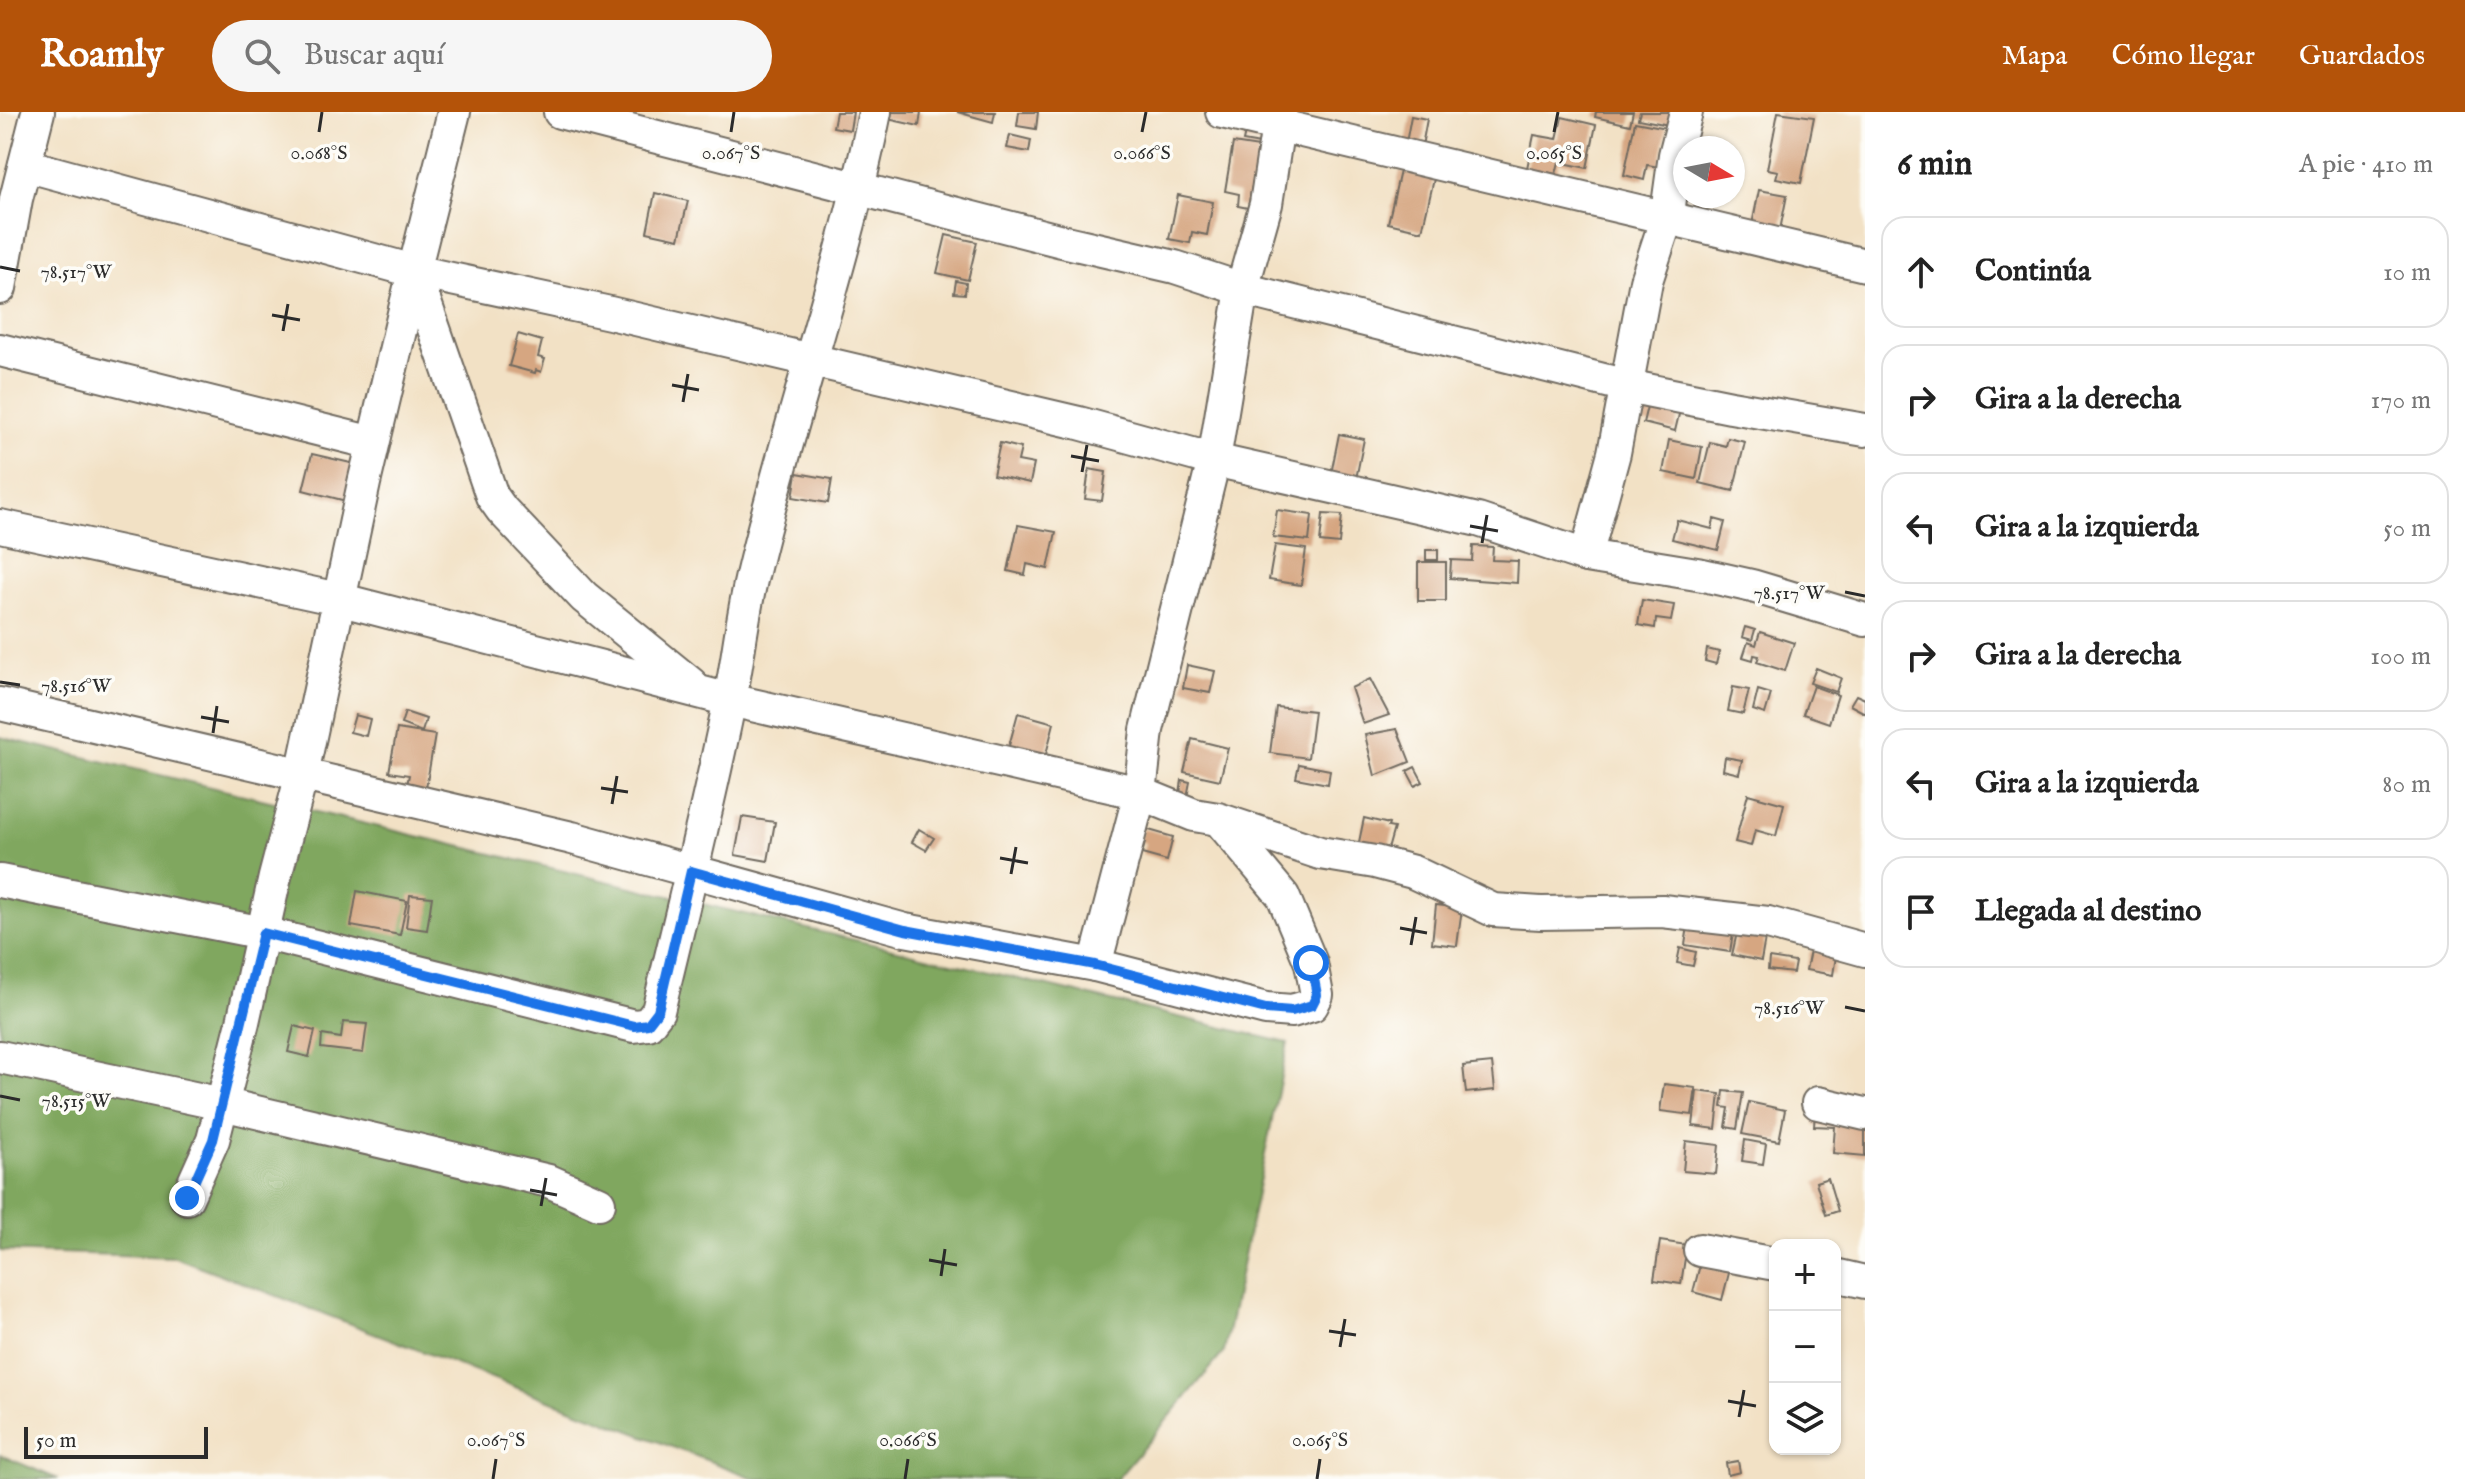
<!DOCTYPE html>
<html lang="es">
<head>
<meta charset="utf-8">
<style>
	:root { --surface:#fff; --page:#f6f6f6; --text:#222; --muted:#767676; --line:#e0e0e0; --accent:#b45309 }
	body { margin:0; font-family:"IM FELL English",serif; background:var(--page); color:var(--text) }
	.controls { position:absolute; right:24px; bottom:24px; display:grid; overflow:hidden; border-radius:16px; box-shadow:0 2px 6px #0004 }
	.controls button { width:72px; height:72px; display:grid; place-items:center; padding:0; border:0; border-bottom:2px solid var(--line); background:var(--surface); color:var(--text); font:40px sans-serif }
	.compass { position:absolute; left:1673px; top:24px; width:72px; height:72px; border-radius:50%; background:var(--surface); box-shadow:0 2px 6px #0004; rotate:100deg }
	.scale { position:absolute; left:24px; bottom:20px; width:184px; box-sizing:border-box; padding-left:8px; border:4px solid #2b2b2b; border-top:0; font-size:22px; line-height:28px; white-space:nowrap; color:#2b2b2b; -webkit-text-stroke:6px #fdfcf7; paint-order:stroke }
	.stop { position:absolute; width:24px; height:24px; margin:-18px; border:6px solid #1a73e8; border-radius:50%; background:#fff }
	.stop.end { background:#1a73e8; border-color:#fff; box-shadow:0 2px 8px #0008 }
	.list { margin:0; padding:0; list-style:none }
	h2 { display:flex; justify-content:space-between; align-items:center; height:104px; margin:0; padding:0 32px; font-size:34px }
	h2 small { font-size:26px; font-weight:400; color:var(--muted) }
	.list li { display:grid; grid-template-columns:52px 1fr auto; gap:24px; align-items:center; box-sizing:border-box; height:112px; margin:0 16px 16px; padding:0 16px; border:2px solid var(--line); border-radius:24px }
	.list b { display:block; font-size:30px; white-space:nowrap }
	.list em { font-size:26px; font-style:normal; color:var(--muted) }
	.icon { flex:none; width:44px; height:44px; fill:none; stroke:currentColor; stroke-width:2; stroke-linecap:round; stroke-linejoin:round }
	.map { position:relative; flex:none; width:1865px; height:1367px; overflow:hidden }
	header { display:flex; align-items:center; gap:48px; box-sizing:border-box; height:112px; padding:0 40px; background:var(--accent); color:#fff }
	header strong { font-size:38px }
	nav { display:flex; gap:44px; margin-inline-start:auto; font-size:28px }
	.search { width:560px; height:72px; background:var(--page); display:flex; align-items:center; gap:20px; box-sizing:border-box; padding:0 28px; border-radius:44px; color:var(--muted); font-size:30px }
	main { display:flex }
	aside { flex:1; background:var(--surface) }
	.map>svg:first-child { display:block }
	.forest { fill:#80a75e; stroke:#566944; stroke-width:2 }
	.building { fill:#d6a681 }
	.lines { fill:none; stroke-linecap:round; stroke-linejoin:round }
	.minor-casing { stroke:#716b61; stroke-width:36 }
	.minor { stroke:#fff; stroke-width:32 }
	.route { stroke:#1a73e8; stroke-width:10 }
	.ticks { fill:none; stroke:#2b2b2b; stroke-width:3 }
	.ticks-label { font-size:20px; text-anchor:middle; fill:#2b2b2b; stroke:#fdfcf7; stroke-width:7; stroke-linejoin:round; paint-order:stroke }
</style>
</head>
<body>
<header>
<strong>Roamly</strong>
<div class="search"><svg class="icon" aria-label="search" viewBox="0 0 24 24"><circle cx="10" cy="10" r="6"/><path d="M15 15l6 6"/></svg>Buscar aquí</div>
<nav><a>Mapa</a><a>Cómo llegar</a><a>Guardados</a></nav>
</header>
<main>
<div class="map">
<svg width="1865" height="1367" viewBox="0 0 1865 1367">
	<rect width="100%" height="100%" fill="#fdfcf7"/>
	<filter id="ink" filterUnits="userSpaceOnUse"><feTurbulence type="fractalNoise" baseFrequency=".0125" numOctaves="2"/><feDisplacementMap in="SourceGraphic" scale="16" xChannelSelector="R" yChannelSelector="G"/><feConvolveMatrix kernelMatrix="1 2 1 2 8 2 1 2 1" color-interpolation-filters="sRGB"/></filter>
	<filter id="wash" filterUnits="userSpaceOnUse"><feTurbulence type="fractalNoise" baseFrequency=".006" numOctaves="4" result="noise"/><feDisplacementMap in="SourceGraphic" scale="32" xChannelSelector="R" yChannelSelector="G"/><feGaussianBlur stdDeviation="1.8" result="paint"/><feColorMatrix in="noise" values="0 0 0 0 0 0 0 0 0 0 0 0 0 0 0 0 0 1.4 0 .05"/><feComposite in="paint" operator="in"/></filter>
	<g filter="url(#wash)">
		<rect width="100%" height="100%" fill="#f2e1c5"/>
		<g class="forest">
			<polygon points="0,625 1288,931 1224,1240 1117,1367 756,1367 175,1145 0,1139"/>
			<polygon points="0,1343 58,1367 0,1367"/>
		</g>
		<g id="blocks">
			<g class="building">
				<polygon points="836,0 853,0 850,18 833,15"/>
				<polygon points="884,0 921,0 919,14 883,6"/>
				<polygon points="957,0 995,0 993,10"/>
				<polygon points="1019,0 1038,0 1036,17 1017,14"/>
				<polygon points="1596,0 1633,0 1630,13 1595,5"/>
				<polygon points="1640,0 1671,0 1669,13 1638,7"/>
				<polygon points="1778,0 1814,5 1801,71 1776,66 1778,59 1767,57"/>
				<polygon points="1411,4 1427,7 1422,34 1406,31"/>
				<polygon points="1562,5 1596,13 1587,56 1559,50 1556,62 1527,56 1534,23 1557,27"/>
				<polygon points="1635,10 1667,16 1659,55 1647,53 1644,68 1624,63"/>
				<polygon points="1246,16 1262,18 1260,32 1243,29"/>
				<polygon points="1010,23 1031,28 1029,40 1007,36"/>
				<polygon points="1233,31 1259,35 1248,96 1238,94 1239,82 1225,79"/>
				<polygon points="1400,59 1434,67 1422,119 1388,111"/>
				<polygon points="1759,78 1787,83 1780,118 1752,113"/>
				<polygon points="655,81 688,89 679,127 647,120"/>
				<polygon points="1178,83 1213,90 1207,123 1192,120 1190,131 1169,127"/>
				<polygon points="946,123 977,130 968,168 937,161"/>
				<polygon points="956,169 966,171 965,182 954,181"/>
				<polygon points="518,222 542,229 538,245 545,247 541,260 536,258 535,261 509,254"/>
				<polygon points="1649,286 1681,294 1675,319 1643,311"/>
				<polygon points="1339,322 1364,327 1356,367 1331,362"/>
				<polygon points="1728,326 1745,330 1733,379 1700,371 1710,330 1726,334"/>
				<polygon points="1669,328 1702,335 1696,367 1663,360"/>
				<polygon points="1000,331 1021,336 1018,349 1034,352 1030,371 993,363"/>
				<polygon points="312,342 355,352 346,389 303,378"/>
				<polygon points="1089,357 1106,360 1102,389 1085,387"/>
				<polygon points="797,361 832,367 828,391 793,385"/>
				<polygon points="1277,398 1312,403 1309,429 1273,425"/>
				<polygon points="1323,402 1342,403 1339,432 1320,430"/>
				<polygon points="1714,407 1725,410 1718,438 1672,427 1677,408 1712,417"/>
				<polygon points="1018,413 1056,420 1048,457 1027,452 1025,463 1008,459"/>
				<polygon points="1275,433 1306,437 1301,473 1269,468"/>
				<polygon points="1473,434 1493,435 1492,448 1518,449 1517,471 1450,466 1451,448 1472,449"/>
				<rect x="1426" y="438" width="12" height="10"/>
				<rect x="1418" y="450" width="28" height="39"/>
				<polygon points="1642,488 1674,493 1671,509 1656,507 1655,516 1638,513"/>
				<polygon points="1745,515 1755,518 1752,528 1742,525"/>
				<polygon points="1760,520 1794,531 1785,559 1757,550 1759,544 1754,543 1753,548 1743,545 1748,530 1756,533"/>
				<polygon points="1707,537 1719,540 1716,552 1705,549"/>
				<polygon points="1187,553 1215,559 1210,581 1183,576"/>
				<polygon points="1816,556 1841,566 1836,580 1810,571"/>
				<polygon points="1370,567 1389,603 1363,612 1351,576"/>
				<polygon points="1813,574 1838,583 1829,611 1803,602"/>
				<polygon points="1733,575 1749,578 1743,602 1728,599"/>
				<polygon points="1758,578 1771,582 1765,602 1753,598"/>
				<polygon points="1856,583 1865,587 1865,601 1850,593"/>
				<polygon points="1276,595 1314,599 1308,646 1270,641"/>
				<polygon points="405,600 426,607 422,620 401,612"/>
				<polygon points="1018,601 1054,611 1044,650 1007,641"/>
				<polygon points="355,603 370,607 366,624 350,620"/>
				<polygon points="397,617 435,623 425,682 406,678 409,663 389,660"/>
				<polygon points="1397,617 1410,650 1375,664 1365,623"/>
				<polygon points="1192,627 1228,636 1220,668 1184,660"/>
				<polygon points="1725,645 1742,648 1739,662 1723,658"/>
				<polygon points="1299,652 1330,658 1328,672 1296,666"/>
				<polygon points="1415,655 1423,670 1415,674 1407,659"/>
				<polygon points="1182,668 1190,670 1186,690 1179,688"/>
				<polygon points="1748,682 1784,692 1776,724 1755,718 1751,734 1735,730"/>
				<polygon points="742,705 775,710 768,749 735,743"/>
				<polygon points="1364,706 1389,712 1388,715 1394,716 1387,741 1358,735"/>
				<polygon points="1142,716 1173,725 1167,749 1142,742 1145,731 1139,729"/>
				<polygon points="919,717 934,726 926,738 912,730"/>
				<polygon points="357,779 407,789 400,823 351,814"/>
				<polygon points="410,783 432,785 427,818 406,815"/>
				<polygon points="1436,793 1462,796 1457,834 1432,831"/>
				<polygon points="1689,808 1734,815 1730,840 1685,833"/>
				<polygon points="1738,816 1766,821 1761,849 1732,843"/>
				<polygon points="1680,836 1696,840 1693,854 1677,851"/>
				<polygon points="1810,839 1836,844 1833,863 1806,858"/>
				<polygon points="1769,846 1795,850 1793,861 1768,858"/>
				<polygon points="343,910 367,912 363,941 321,936 322,923 341,926"/>
				<polygon points="294,914 315,919 309,945 288,940"/>
				<polygon points="1492,951 1495,978 1466,981 1463,954"/>
				<polygon points="1664,972 1696,976 1692,1003 1660,999"/>
				<polygon points="1697,979 1720,982 1716,1017 1693,1014"/>
				<polygon points="1724,979 1743,981 1737,1017 1726,1015 1729,996 1722,995"/>
				<polygon points="1749,990 1785,998 1779,1029 1742,1022"/>
				<polygon points="1815,1001 1865,1003 1865,1044 1833,1041 1835,1015 1814,1014"/>
				<polygon points="1745,1028 1766,1032 1763,1052 1742,1049"/>
				<polygon points="1686,1029 1719,1033 1716,1062 1683,1059"/>
				<polygon points="1828,1066 1838,1099 1826,1103 1816,1070"/>
				<polygon points="1660,1129 1687,1133 1681,1172 1654,1168"/>
				<polygon points="1700,1153 1729,1161 1722,1188 1693,1180"/>
				<polygon points="1738,1349 1740,1360 1728,1363 1726,1351"/>
			</g>
		</g>
	</g>
	<g filter="url(#ink)">
		<use href="#blocks" fill-opacity="0" stroke="#716b61" stroke-width="2"/>
		<g class="lines">
			<g class="minor-casing">
				<g id="minor">
					<polyline points="454,0 414,159 492,384 502,398 584,485 691,572"/>
					<polyline points="560,0 1062,129 1175,155 1242,177 1627,274 1731,295 1865,318"/>
					<polyline points="1222,0 1865,153"/>
					<polyline points="25,53 414,159 610,201 1079,311 1214,348 1478,408 1586,444 1703,463 1752,474 1865,508"/>
					<polyline points="0,176 16,87 38,0"/>
					<polyline points="0,238 373,331"/>
					<polyline points="0,414 338,487 730,588 1140,681 1194,703 1218,707 1320,741 1375,750 1413,760 1493,798 1541,801 1662,799 1768,811 1865,838"/>
					<polyline points="1586,444 1614,341 1646,169 1666,108 1675,43 1686,0"/>
					<polyline points="0,592 572,726 905,818 1095,853 1266,897 1292,899 1312,893 1317,883 1311,851 1283,784 1220,709"/>
					<path d="M 0,769 L 263,821 L 634,914 L 648,912 L 658,899 C 683,795 709,692 730,587 C 738,547 742,507 751,468 C 788,310 843,158 875,0"/>
					<polyline points="1095,853 1140,681 1147,618 1214,348 1242,177 1266,92 1280,0"/>
					<polyline points="0,945 222,992 549,1069 599,1091"/>
					<polyline points="1818,991 1865,1002"/>
					<polyline points="187,1086 213,1028 243,910 275,765 302,662 364,371 414,159"/>
					<polyline points="1700,1138 1775,1152"/>
					<polyline points="1835,1163 1865,1170"/>
				</g>
			</g>
			<use href="#minor" class="minor"/>
		</g>
	</g>
	<g class="lines" filter="url(#ink)">
		<polyline class="route" points="187,1086 213,1028 263,821 634,914 648,912 658,899 691,759 905,818 1095,853 1266,897 1292,899 1312,893 1317,883 1311,851"/>
	</g>
	<path class="ticks" d="M 319,20 L 322,0M 731,20 L 734,0M 1142,20 L 1146,0M 1554,20 L 1558,0M 0,155 L 20,159M 272,203 L 300,208M 283,219 L 288,192M 672,273 L 699,278M 683,290 L 688,262M 1071,344 L 1099,349M 1082,360 L 1087,333M 1470,414 L 1498,419M 1482,431 L 1487,403M 1845,480 L 1865,484M 0,570 L 20,573M 201,605 L 229,610M 213,621 L 217,594M 601,676 L 628,680M 612,692 L 617,664M 1000,746 L 1028,751M 1011,762 L 1016,735M 1400,816 L 1427,821M 1411,833 L 1416,805M 1845,895 L 1865,899M 0,984 L 20,988M 530,1078 L 557,1083M 541,1094 L 546,1066M 929,1148 L 957,1153M 941,1164 L 945,1137M 1329,1219 L 1356,1223M 1340,1235 L 1345,1207M 1728,1289 L 1756,1294M 1739,1305 L 1744,1278M 493,1367 L 496,1347M 905,1367 L 908,1347M 1317,1367 L 1320,1347"/>
	<g class="ticks-label">
		<text x="319" y="47">0.068°S</text>
		<text x="731" y="47">0.067°S</text>
		<text x="1142" y="47">0.066°S</text>
		<text x="1554" y="47">0.065°S</text>
		<text x="76" y="166">78.517°W</text>
		<text x="1789" y="487">78.517°W</text>
		<text x="76" y="580">78.516°W</text>
		<text x="1789" y="902">78.516°W</text>
		<text x="76" y="995">78.515°W</text>
		<text x="496" y="1334">0.067°S</text>
		<text x="908" y="1334">0.066°S</text>
		<text x="1320" y="1334">0.065°S</text>
	</g>
</svg>
<div class="controls">
<button>+</button>
<button>−</button>
<button><svg class="icon" aria-label="layers" viewBox="0 0 24 24"><path d="M12 4l9 5-9 5-9-5zM3 14l9 5 9-5"/></svg></button>
</div>
<svg class="compass" viewBox="-18 -18 36 36"><path d="M0-13l5 13h-10z" fill="#e53935"/><path d="M0 13l5-13h-10z" fill="#767676"/></svg>
<div class="scale">50 m</div>
<div class="stop" style="left:1311px;top:851px"></div>
<div class="stop end" style="left:187px;top:1086px"></div>
</div>
<aside>
<h2>6 min<small>A pie · 410 m</small></h2>
<ul class="list">
<li><svg class="icon" aria-label="ahead" viewBox="0 0 24 24"><path d="M12 20V5M6 11l6-6 6 6"/></svg><div><b>Continúa</b></div><em>10 m</em></li>
<li><svg class="icon" aria-label="right" viewBox="0 0 24 24"><path d="M7 20v-9h11M14 6l5 5-5 5"/></svg><div><b>Gira a la derecha</b></div><em>170 m</em></li>
<li><svg class="icon" aria-label="left" viewBox="0 0 24 24"><path d="M17 20v-9H6M10 6l-5 5 5 5"/></svg><div><b>Gira a la izquierda</b></div><em>50 m</em></li>
<li><svg class="icon" aria-label="right" viewBox="0 0 24 24"><path d="M7 20v-9h11M14 6l5 5-5 5"/></svg><div><b>Gira a la derecha</b></div><em>100 m</em></li>
<li><svg class="icon" aria-label="left" viewBox="0 0 24 24"><path d="M17 20v-9H6M10 6l-5 5 5 5"/></svg><div><b>Gira a la izquierda</b></div><em>80 m</em></li>
<li><svg class="icon" aria-label="arrive" viewBox="0 0 24 24"><path d="M6 21V4h12l-3 4 3 4H6"/></svg><div><b>Llegada al destino</b></div></li>
</ul>
</aside>
</main>
</body>
</html>
